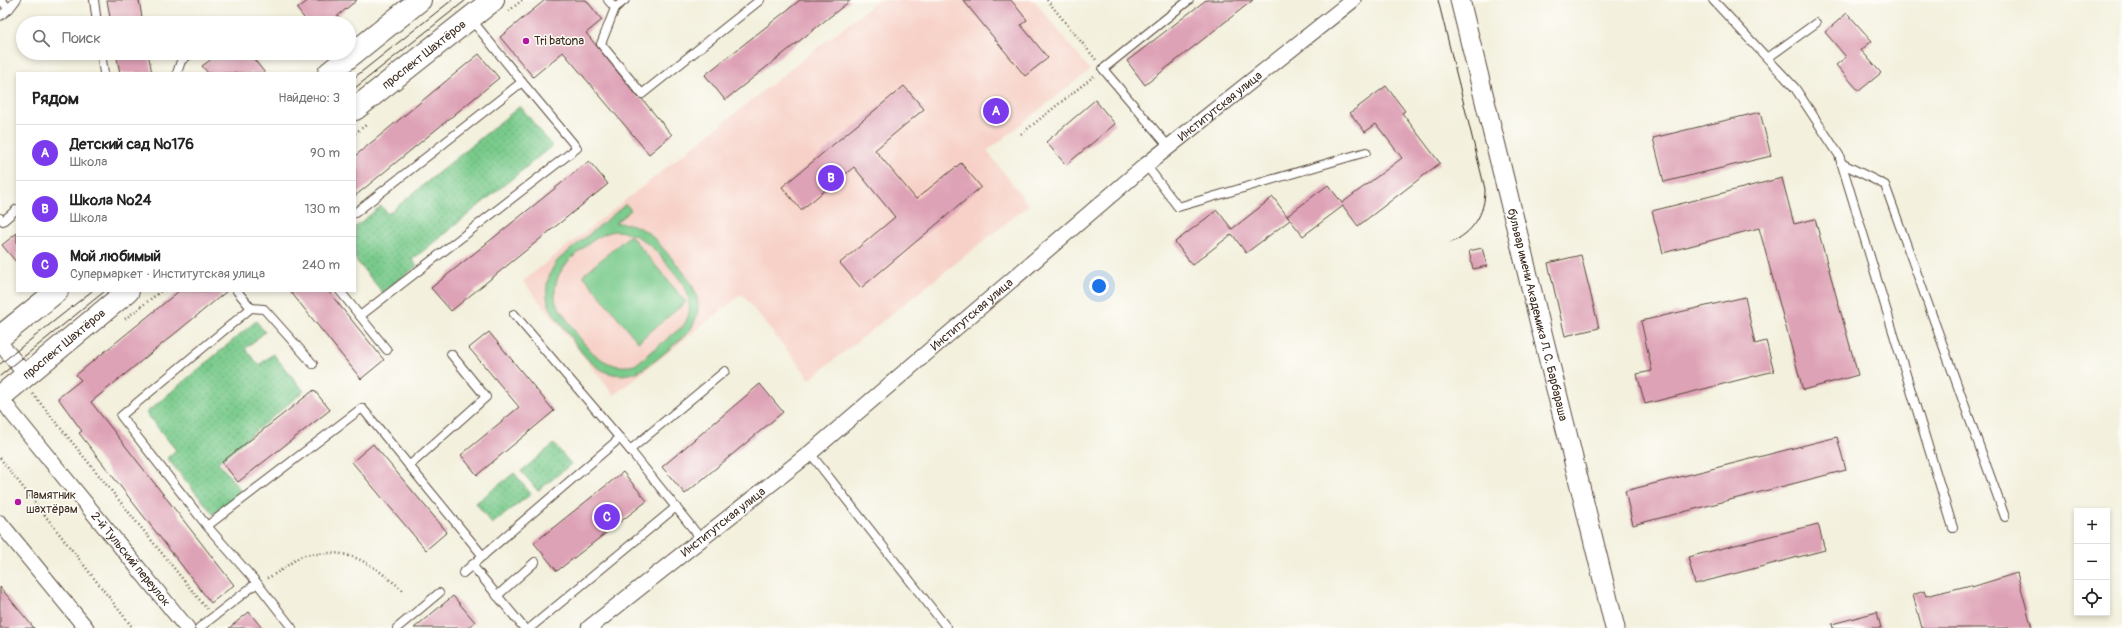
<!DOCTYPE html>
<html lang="ru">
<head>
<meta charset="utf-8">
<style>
	:root { --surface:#fff; --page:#f6f6f6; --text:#222; --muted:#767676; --line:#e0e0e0; --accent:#7c3aed }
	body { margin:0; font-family:Pangolin,sans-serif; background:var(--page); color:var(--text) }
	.controls { position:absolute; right:12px; bottom:12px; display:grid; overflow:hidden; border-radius:0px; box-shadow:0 2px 6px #0003 }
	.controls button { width:36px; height:36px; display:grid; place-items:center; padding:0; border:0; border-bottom:1px solid var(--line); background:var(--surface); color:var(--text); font:20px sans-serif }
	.you { position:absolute; left:1099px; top:286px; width:14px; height:14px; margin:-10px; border:3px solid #fff; border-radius:50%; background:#1a73e8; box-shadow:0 0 0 6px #1a73e833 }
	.badge { display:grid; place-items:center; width:26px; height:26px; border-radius:50%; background:var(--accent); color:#fff; font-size:13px; font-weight:700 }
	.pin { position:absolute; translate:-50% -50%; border:2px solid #fff; box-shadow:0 1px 4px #0006 }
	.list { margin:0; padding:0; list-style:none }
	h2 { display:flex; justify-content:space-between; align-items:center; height:52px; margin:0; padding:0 16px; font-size:17px }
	h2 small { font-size:13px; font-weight:400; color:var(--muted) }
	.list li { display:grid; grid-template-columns:26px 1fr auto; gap:12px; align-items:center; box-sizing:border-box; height:56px; padding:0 16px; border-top:1px solid var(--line) }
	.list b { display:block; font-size:15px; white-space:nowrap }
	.list p { margin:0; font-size:13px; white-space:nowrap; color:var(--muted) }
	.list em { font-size:13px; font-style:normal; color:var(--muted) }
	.icon { flex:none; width:22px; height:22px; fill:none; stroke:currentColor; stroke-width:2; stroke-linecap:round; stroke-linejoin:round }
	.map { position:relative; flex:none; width:2122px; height:628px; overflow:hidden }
	.search { position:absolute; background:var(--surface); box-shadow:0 2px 6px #0003; left:16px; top:16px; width:340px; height:44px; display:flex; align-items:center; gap:10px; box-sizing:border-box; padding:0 14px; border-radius:22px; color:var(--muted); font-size:15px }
	.panel { position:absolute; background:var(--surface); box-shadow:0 2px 6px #0003; left:16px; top:72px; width:340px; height:220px; border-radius:0px }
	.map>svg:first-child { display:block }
	.built { fill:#f7d1c7 }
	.grass { fill:url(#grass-dots); stroke:#5a7a54 }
	.garden { fill:#78ca8b; stroke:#5a7a54; fill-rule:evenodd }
	.building { fill:#dea2b6 }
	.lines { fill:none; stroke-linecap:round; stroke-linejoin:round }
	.service-casing { stroke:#57483b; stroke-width:10 }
	.minor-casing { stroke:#57483b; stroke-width:17 }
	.tertiary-casing { stroke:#57483b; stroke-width:21 }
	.primary-casing { stroke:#57483b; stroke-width:24 }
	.path { stroke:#57483b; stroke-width:2.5; stroke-dasharray:1 3; stroke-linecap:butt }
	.service { stroke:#fff; stroke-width:8 }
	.minor { stroke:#fff; stroke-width:15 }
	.tertiary { stroke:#fff; stroke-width:19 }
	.primary { stroke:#fff; stroke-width:22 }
	.tram { stroke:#3b2a1e; stroke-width:1 }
	.poi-dot { fill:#b5179e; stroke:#fdfcf7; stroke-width:1.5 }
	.labels { text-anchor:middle; stroke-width:3; stroke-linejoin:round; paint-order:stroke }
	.poi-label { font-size:12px; fill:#3b2a1e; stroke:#fdfcf7; text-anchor:start }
	.street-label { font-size:12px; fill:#3b2a1e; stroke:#fdfcf7 }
</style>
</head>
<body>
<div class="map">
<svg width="2122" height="628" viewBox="0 0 2122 628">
	<defs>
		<pattern id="grass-dots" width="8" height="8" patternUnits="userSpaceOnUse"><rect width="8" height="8" fill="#78ca8b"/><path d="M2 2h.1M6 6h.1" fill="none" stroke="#64a471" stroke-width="1.8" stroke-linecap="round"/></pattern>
	</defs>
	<rect width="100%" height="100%" fill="#fdfcf7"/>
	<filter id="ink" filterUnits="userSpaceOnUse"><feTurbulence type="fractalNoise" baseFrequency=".025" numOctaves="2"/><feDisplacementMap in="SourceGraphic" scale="8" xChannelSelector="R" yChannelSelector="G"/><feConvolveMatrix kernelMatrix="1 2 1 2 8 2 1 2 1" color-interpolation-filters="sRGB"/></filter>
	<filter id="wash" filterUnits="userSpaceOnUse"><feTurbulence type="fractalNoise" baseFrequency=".012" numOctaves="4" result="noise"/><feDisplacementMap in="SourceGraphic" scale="16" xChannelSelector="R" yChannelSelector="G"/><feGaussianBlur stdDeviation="0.9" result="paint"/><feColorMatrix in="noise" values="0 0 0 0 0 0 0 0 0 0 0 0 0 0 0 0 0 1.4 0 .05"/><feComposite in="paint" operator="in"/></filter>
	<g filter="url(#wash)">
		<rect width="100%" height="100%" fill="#f3f0dd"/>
		<polygon class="built" points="878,0 1034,0 1090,70 987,151 1029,205 810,379 742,294 614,395 523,281"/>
		<g class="grass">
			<polygon points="520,106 552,146 412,260 417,266 383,293 355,259 355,227 381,206 388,214"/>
			<polygon points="256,321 265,332 245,349 259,365 273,354 304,391 218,462 242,492 214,515 167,458 176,450 146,413"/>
			<polygon points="554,444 571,464 538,491 521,471"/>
			<polygon points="514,473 531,494 492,524 476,503"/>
		</g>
		<g class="garden">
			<path d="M 626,204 L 631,210 L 615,223 C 624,223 633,224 642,229 C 652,234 660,245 668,254 C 688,277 711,300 689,332 C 674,344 648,371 630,374 C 597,380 581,352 565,329 C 558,319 548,309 547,297 C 545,283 550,271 558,260 ZM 614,231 C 646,231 663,260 682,282 C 690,296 693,313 683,326 L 635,365 C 595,374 576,331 556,303 C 551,278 564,264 582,249 C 593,240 601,234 614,231 Z"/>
			<polygon points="630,235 686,302 638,342 583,275"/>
		</g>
		<g id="blocks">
			<g class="building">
				<polygon points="107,0 139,0 143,23 111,23"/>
				<polygon points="309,0 357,0 329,23 308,23 297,9"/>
				<polygon points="545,0 586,0 602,20 586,33 638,97 642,99 672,135 649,154 563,52 533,77 500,37"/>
				<polygon points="800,0 851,0 725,100 705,75"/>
				<polygon points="963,0 1011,0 1027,20 1021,25 1048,58 1025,76"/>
				<polygon points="1206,0 1253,0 1145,85 1127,61"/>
				<polygon points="1847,13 1872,41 1861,50 1881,73 1859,91 1836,65 1846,57 1825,32"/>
				<polygon points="116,53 148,53 152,73 120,73"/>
				<polygon points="220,53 249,53 265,73 208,73 202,66"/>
				<polygon points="479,54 499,78 355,196 355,156"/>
				<polygon points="904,86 924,109 875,150 916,199 961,163 981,187 861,288 840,263 895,217 854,167 801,210 782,187"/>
				<polygon points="1386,86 1405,111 1402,113 1440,163 1358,226 1343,206 1303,236 1287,216 1328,185 1342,203 1402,158 1376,124 1365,132 1350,113"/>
				<polygon points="1095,100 1115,124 1066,165 1046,142"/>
				<polygon points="1760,112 1771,156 1664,182 1653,138"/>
				<polygon points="589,161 608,184 451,311 431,288"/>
				<polygon points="1782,178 1794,224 1815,219 1858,375 1803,390 1759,228 1663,253 1652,211"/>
				<polygon points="1273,197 1290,220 1246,253 1232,234 1192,265 1175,242 1217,210 1232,229"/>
				<polygon points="17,233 17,263 2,245"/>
				<polygon points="1482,248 1487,266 1473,269 1469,251"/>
				<polygon points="1581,255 1599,328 1565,336 1548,263"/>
				<polygon points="179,291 227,291 91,402 234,585 211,603 79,433 82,431 58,398 81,380 76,375"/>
				<polygon points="290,291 328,291 384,360 361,379"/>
				<polygon points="1745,297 1755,344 1766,341 1774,371 1645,404 1637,374 1652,371 1641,321"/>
				<polygon points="489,332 554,411 477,475 461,455 519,407 469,348"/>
				<polygon points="760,384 783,412 685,494 662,467"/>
				<polygon points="314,390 330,410 238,482 222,462"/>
				<polygon points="1837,437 1846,470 1633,525 1625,491"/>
				<polygon points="373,444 447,532 426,550 352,462"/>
				<polygon points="623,472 647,501 557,571 534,543"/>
				<polygon points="1818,524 1825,550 1695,584 1688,557"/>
				<polygon points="2017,573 2032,628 1922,628 1913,595 1924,591 1926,596 1971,585 1972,587"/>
				<polygon points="0,587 34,628 0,628"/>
				<polygon points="453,596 475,622 467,628 414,628"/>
				<polygon points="249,612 262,628 229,628"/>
				<polygon points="1877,612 1881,628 1833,628 1832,624"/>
			</g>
		</g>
	</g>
	<g filter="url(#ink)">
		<use href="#blocks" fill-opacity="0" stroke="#57483b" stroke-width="1"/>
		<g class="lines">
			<g class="service-casing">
				<g id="service">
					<polyline points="94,0 97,23"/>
					<polyline points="608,0 615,8"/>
					<polyline points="625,0 615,8 601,44 642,94 760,0"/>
					<polyline points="1713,0 1795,88 1839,155 1953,528"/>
					<polyline points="9,9 16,0"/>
					<polyline points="0,16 9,9 1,0"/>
					<polyline points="101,53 104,73"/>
					<polyline points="1769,57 1816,23"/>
					<polyline points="177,73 181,61 191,53"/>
					<polyline points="1169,147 1103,69 1189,0"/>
					<polyline points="1841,163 1885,185 2005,517"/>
					<polyline points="1146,165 1178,207 1366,152"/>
					<polyline points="355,213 522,82 471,19"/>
					<polyline points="0,218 3,221 17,209"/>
					<polyline points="237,291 251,308 121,416 207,526 257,583 292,628"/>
					<polyline points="340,291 387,350"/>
					<polyline points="251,308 264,309 313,364"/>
					<polyline points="514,314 630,450 702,540"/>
					<polyline points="360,316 577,148 522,82"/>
					<polyline points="630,450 725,371"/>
					<polyline points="810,453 947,628"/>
					<polyline points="409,466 486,397 451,354"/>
					<polyline points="207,526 362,408 483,556"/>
					<polyline points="463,573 472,565"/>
					<polyline points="497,596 535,562"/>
					<polyline points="199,628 257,583"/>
					<polyline points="397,628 439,593"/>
					<polyline points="524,628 472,565 620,438"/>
					<polyline points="530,628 676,507"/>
				</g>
			</g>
			<g class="minor-casing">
				<g id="minor">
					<polyline points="0,343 26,375"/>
					<path id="s1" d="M 0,396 L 11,412 L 187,628"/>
					<polyline points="0,523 86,628"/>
					<path id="s2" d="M 589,628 L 810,453 L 1146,165 L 1353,0"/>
				</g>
			</g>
			<g class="tertiary-casing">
				<g id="tertiary">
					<path id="s3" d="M 1460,0 L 1615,628"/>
				</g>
			</g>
			<g class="primary-casing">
				<g id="primary">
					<polyline points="329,73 420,0"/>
					<path id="s4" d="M 355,109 L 493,0"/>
					<polyline points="0,337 57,291"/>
					<path id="s5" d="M 0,397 L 128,291"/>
				</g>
			</g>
			<g class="path">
				<polyline points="1047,0 1097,61"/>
				<polyline points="509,11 522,0"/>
				<polyline points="355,133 366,125"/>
				<polyline points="1021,134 1094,76"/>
				<polyline points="125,319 161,291"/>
				<polyline points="33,394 207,609"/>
				<polyline points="0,458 133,628"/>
				<path d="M 267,578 C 279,573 288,564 300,557 C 305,554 313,554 318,554 C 355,548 378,570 404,591"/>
			</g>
			<use href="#service" class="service"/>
			<use href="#minor" class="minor"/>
			<use href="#tertiary" class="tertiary"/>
			<use href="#primary" class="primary"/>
			<g class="tram">
				<path d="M 1438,0 L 1485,189 C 1485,214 1473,233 1450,243"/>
				<polyline points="355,77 452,0"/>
				<polyline points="355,88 466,0"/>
				<polyline points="0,364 92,291"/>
				<polyline points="0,376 105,291"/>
			</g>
		</g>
	</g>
	<g class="poi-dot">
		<circle cx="526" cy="41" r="4"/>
		<circle cx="18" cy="502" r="4"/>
	</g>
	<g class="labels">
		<g class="poi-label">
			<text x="534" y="45">Tri batona</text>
			<text x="26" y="499">Памятник<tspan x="26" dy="14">шахтёрам</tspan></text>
		</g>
		<g class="street-label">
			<text dy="4" stroke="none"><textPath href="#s4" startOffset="88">проспект Шахтёров</textPath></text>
			<text dy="4" stroke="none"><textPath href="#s2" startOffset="819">Институтская улица</textPath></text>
			<text dy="4" stroke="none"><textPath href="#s2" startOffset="495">Институтская улица</textPath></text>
			<text dy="4" stroke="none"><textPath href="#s3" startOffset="324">бульвар имени Академика Л. С. Барбараша</textPath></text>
			<text dy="4" stroke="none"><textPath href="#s5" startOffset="83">проспект Шахтёров</textPath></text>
			<text dy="4" stroke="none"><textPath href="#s2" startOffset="171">Институтская улица</textPath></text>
			<text dy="4" stroke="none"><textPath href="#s1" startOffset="209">2-й Тульский переулок</textPath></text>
		</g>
	</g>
</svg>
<div class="controls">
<button>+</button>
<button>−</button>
<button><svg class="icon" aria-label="locate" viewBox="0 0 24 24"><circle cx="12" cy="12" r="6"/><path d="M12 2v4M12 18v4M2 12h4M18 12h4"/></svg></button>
</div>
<div class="you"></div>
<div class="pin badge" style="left:996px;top:111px">A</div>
<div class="pin badge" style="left:831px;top:178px">B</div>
<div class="pin badge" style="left:607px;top:517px">C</div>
<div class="search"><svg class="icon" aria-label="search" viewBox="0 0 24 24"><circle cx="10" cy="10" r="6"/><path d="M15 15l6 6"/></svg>Поиск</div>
<section class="panel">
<h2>Рядом<small>Найдено: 3</small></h2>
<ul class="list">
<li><span class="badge">A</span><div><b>Детский сад №176</b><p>Школа</p></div><em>90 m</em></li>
<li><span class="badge">B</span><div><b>Школа №24</b><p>Школа</p></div><em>130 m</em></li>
<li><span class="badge">C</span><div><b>Мой любимый</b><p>Супермаркет · Институтская улица</p></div><em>240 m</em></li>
</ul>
</section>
</div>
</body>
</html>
